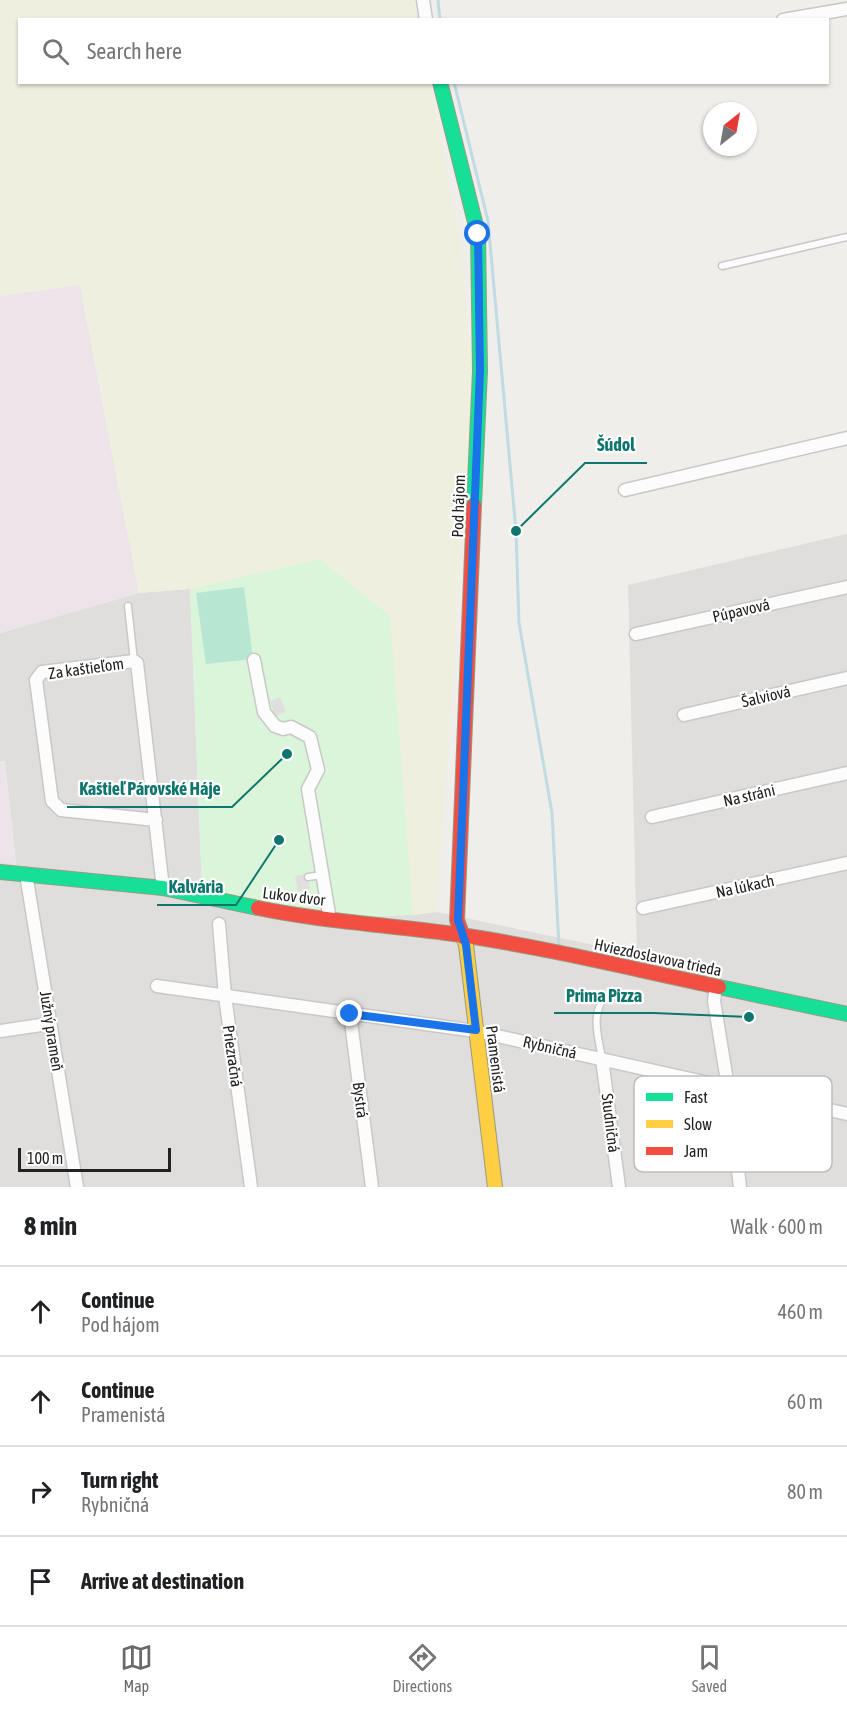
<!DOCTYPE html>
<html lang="en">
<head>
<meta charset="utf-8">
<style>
	:root { --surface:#fff; --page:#f2f2f2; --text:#202124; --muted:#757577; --line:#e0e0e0; --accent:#6a6968 }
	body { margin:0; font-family:"Asap Condensed",sans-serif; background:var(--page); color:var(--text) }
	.compass { position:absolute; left:703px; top:102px; width:54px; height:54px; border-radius:50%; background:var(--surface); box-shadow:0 2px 4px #0004; rotate:31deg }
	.scale { position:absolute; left:18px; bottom:15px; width:153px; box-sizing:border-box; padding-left:6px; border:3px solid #222; border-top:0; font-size:16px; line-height:21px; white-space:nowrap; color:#222; -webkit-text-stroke:4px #fff; paint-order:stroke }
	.stop { position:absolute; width:18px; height:18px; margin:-14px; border:4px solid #1a73e8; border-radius:50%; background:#fff }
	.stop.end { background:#1a73e8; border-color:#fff; box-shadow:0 2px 6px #0008 }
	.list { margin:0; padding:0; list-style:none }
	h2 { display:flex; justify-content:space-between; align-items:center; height:78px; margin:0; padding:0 24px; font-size:26px }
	h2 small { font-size:20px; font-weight:400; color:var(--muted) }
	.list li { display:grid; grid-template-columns:39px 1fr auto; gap:18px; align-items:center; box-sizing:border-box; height:90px; padding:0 24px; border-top:2px solid var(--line) }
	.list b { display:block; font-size:22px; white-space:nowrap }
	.list p { margin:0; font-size:20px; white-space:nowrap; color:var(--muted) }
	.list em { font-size:20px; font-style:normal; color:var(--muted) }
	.icon { flex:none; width:33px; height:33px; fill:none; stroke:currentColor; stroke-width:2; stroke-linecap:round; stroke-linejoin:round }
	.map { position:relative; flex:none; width:847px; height:1187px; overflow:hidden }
	.search { position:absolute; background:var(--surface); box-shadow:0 2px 4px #0004; left:18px; right:18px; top:18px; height:66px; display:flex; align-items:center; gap:15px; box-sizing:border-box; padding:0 21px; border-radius:0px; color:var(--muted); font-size:22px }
	.sheet { height:438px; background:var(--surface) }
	nav { display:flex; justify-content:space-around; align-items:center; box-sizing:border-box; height:84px; border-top:2px solid var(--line); background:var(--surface); font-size:16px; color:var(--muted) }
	nav a { display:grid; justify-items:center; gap:3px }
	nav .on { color:var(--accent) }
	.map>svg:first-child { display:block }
	.residential { fill:#dfdedc }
	.industrial { fill:#ede4e9 }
	.farmland { fill:#efefdf }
	.park { fill:#daf5da }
	.pitch { fill:#b7e6d2 }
	.parking { fill:#e0dfde }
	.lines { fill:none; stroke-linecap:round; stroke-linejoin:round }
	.stream { stroke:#bfdbe3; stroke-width:3 }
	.lane-casing { stroke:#c9c8c7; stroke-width:9 }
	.street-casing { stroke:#c9c8c7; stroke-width:15 }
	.fast-casing { stroke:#999a82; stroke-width:16 }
	.slow-casing { stroke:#999a82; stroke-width:16 }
	.jam-casing { stroke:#999a82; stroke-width:16 }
	.lane { stroke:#fdfcfc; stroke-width:6 }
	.street { stroke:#fdfcfc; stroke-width:12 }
	.fast { stroke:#16e098; stroke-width:14 }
	.slow { stroke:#ffcf43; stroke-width:14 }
	.jam { stroke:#f24e42; stroke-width:14 }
	.route { stroke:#1a73e8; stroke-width:8 }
	.labels { text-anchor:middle; stroke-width:4.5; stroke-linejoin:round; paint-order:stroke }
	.street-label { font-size:16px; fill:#222; stroke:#fff }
	.key { fill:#fff; stroke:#bdbdbd; stroke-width:1.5 }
	.key-label { font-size:16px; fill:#222 }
	.leader { fill:none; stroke:#0f766e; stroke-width:2 }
	.callout-dot { fill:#0f766e; stroke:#fff; stroke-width:2 }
	.callout-label { font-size:18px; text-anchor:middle; font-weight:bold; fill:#0f766e; stroke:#fff; stroke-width:4.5; stroke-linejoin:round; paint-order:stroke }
</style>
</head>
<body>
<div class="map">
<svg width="847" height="1187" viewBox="0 0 847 1187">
	<rect width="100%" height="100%" fill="#f0eeeb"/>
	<polygon class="residential" points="847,534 847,1187 0,1187 0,862 16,864 5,761 0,761 0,633 139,593 190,589 202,891 361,917 437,912 637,954 628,585"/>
	<g class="industrial">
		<polygon points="80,285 139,593 0,633 0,296"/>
		<polygon points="0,761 5,761 16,865 0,862"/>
	</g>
	<polygon class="farmland" points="0,0 416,0 419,19 20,20 20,82 431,83 461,247 473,374 437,912 413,915 390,616 320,559 190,589 139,593 80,285 0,296"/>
	<polygon class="park" points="320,559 390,616 413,915 361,917 202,891 190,589"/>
	<polygon class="pitch" points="244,587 253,659 206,664 196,593"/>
	<g class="parking">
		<polygon points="280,697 286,712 275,716 270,701"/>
		<polygon points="197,861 199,877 178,880 176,864"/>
		<polygon points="307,874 310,889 298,891 295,876"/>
	</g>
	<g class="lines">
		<g class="stream">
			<polyline points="438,0 440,20"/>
			<polyline points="454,82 488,221 516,531 519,623 552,813 559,947"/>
		</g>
		<g class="lane-casing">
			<g id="lane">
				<polyline points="722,266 847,237"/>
				<polyline points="128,606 134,661"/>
				<polyline points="308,877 322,875"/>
				<path d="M 602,1059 C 599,1039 590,1014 605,997 L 616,996 L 627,999"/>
			</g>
		</g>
		<g class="street-casing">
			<g id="street">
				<polyline points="423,0 426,20"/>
				<polyline points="783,20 847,9"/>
				<polyline points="625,490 847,438"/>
				<polyline points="636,634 847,587"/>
				<polyline points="254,660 264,712 275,726 283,729 291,727 310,737 318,770 308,789 330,920"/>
				<polyline points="684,715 847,678"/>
				<polyline points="652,817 847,773"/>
				<polyline points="156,820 61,810 52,801 36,680 42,672 134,661 137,663 163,888"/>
				<polyline points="26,874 77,1187"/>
				<polyline points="643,908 847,863"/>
				<polyline points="219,924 225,996 251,1187"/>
				<polyline points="157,986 475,1031 847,1114"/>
				<polyline points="716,986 714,1001 728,1087 740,1187"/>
				<polyline points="350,1014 372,1187"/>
				<polyline points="0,1031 41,1025"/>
				<polyline points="602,1059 619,1187"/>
			</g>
		</g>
		<g class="fast-casing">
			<g id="fast">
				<polyline points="440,82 478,234 480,371 474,505"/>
				<polyline points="0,872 163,888 258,908"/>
				<polyline points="719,987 847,1014"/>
			</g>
		</g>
		<g class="slow-casing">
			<polyline id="slow" points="463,937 466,945 495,1187"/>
		</g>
		<g class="jam-casing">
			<g id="jam">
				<path d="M 258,908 C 325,922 393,925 461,935 C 548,948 633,969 719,987"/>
				<polyline points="463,937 457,920 474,505"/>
			</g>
		</g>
		<use href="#lane" class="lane"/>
		<use href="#street" class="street"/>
		<use href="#fast" class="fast"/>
		<use href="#slow" class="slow"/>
		<use href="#jam" class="jam"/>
	</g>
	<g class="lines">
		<polyline class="route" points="350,1014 476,1030 466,945 458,920 480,370 478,234"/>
	</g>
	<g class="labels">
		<g class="street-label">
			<text transform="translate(458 506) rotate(-88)" y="6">Pod hájom</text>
			<text transform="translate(741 610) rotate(-13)" y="6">Púpavová</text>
			<text transform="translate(86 668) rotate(-8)" y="6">Za kaštieľom</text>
			<text transform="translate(766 696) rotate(-13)" y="6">Šalviová</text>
			<text transform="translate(749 795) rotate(-13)" y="6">Na stráni</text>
			<text transform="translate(745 886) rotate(-12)" y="6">Na lúkach</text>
			<text transform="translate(294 896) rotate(7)" y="6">Lukov dvor</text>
			<text transform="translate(658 957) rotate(12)" y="6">Hviezdoslavova trieda</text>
			<text transform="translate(52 1031) rotate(81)" y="6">Južný prameň</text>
			<text transform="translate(550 1047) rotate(13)" y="6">Rybničná</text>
			<text transform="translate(233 1056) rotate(82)" y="6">Priezračná</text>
			<text transform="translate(496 1059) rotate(83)" y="6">Pramenistá</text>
			<text transform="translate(361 1100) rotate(83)" y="6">Bystrá</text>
			<text transform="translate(611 1123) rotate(83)" y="6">Studničná</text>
		</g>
	</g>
	<rect x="634" y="1076" width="198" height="96" rx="9" class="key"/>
	<rect x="646" y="1093" width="27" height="8" fill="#16e098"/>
	<rect x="646" y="1120" width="27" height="8" fill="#ffcf43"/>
	<rect x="646" y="1147" width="27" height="8" fill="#f24e42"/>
	<g class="key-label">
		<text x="684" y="1103">Fast</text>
		<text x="684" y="1130">Slow</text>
		<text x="684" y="1157">Jam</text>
	</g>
	<path class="leader" d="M516 531L585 463H647M287 754L232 807H67M279 840L236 905H157M749 1017L654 1013H554"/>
	<g class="callout-dot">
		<circle cx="516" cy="531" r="6"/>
		<circle cx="287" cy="754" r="6"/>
		<circle cx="279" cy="840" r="6"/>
		<circle cx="749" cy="1017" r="6"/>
	</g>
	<g class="callout-label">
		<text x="616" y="451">Šúdol</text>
		<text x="150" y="795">Kaštieľ Párovské Háje</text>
		<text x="196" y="893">Kalvária</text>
		<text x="604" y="1002">Prima Pizza</text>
	</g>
</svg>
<svg class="compass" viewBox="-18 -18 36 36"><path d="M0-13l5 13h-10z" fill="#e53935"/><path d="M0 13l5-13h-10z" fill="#757577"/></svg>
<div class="scale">100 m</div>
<div class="stop" style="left:478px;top:234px"></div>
<div class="stop end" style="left:350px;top:1014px"></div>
<div class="search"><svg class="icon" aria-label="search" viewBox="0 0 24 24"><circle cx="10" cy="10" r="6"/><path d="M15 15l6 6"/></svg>Search here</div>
</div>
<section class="sheet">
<h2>8 min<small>Walk · 600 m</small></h2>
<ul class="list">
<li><svg class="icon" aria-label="ahead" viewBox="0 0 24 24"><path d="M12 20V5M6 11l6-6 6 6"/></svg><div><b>Continue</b><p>Pod hájom</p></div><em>460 m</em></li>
<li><svg class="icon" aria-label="ahead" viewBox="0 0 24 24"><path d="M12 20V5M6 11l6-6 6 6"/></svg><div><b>Continue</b><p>Pramenistá</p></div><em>60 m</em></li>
<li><svg class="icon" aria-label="right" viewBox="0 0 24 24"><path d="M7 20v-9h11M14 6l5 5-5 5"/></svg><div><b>Turn right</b><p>Rybničná</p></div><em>80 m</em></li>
<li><svg class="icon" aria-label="arrive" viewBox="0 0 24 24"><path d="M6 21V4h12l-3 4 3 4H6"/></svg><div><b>Arrive at destination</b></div></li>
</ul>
</section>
<nav>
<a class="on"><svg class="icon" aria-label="map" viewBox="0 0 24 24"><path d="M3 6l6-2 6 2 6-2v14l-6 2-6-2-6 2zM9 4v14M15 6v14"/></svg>Map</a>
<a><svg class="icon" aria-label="directions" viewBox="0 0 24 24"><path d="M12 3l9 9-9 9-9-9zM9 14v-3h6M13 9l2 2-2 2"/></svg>Directions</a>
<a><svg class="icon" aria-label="saved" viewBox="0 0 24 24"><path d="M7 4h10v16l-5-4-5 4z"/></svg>Saved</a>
</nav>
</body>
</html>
